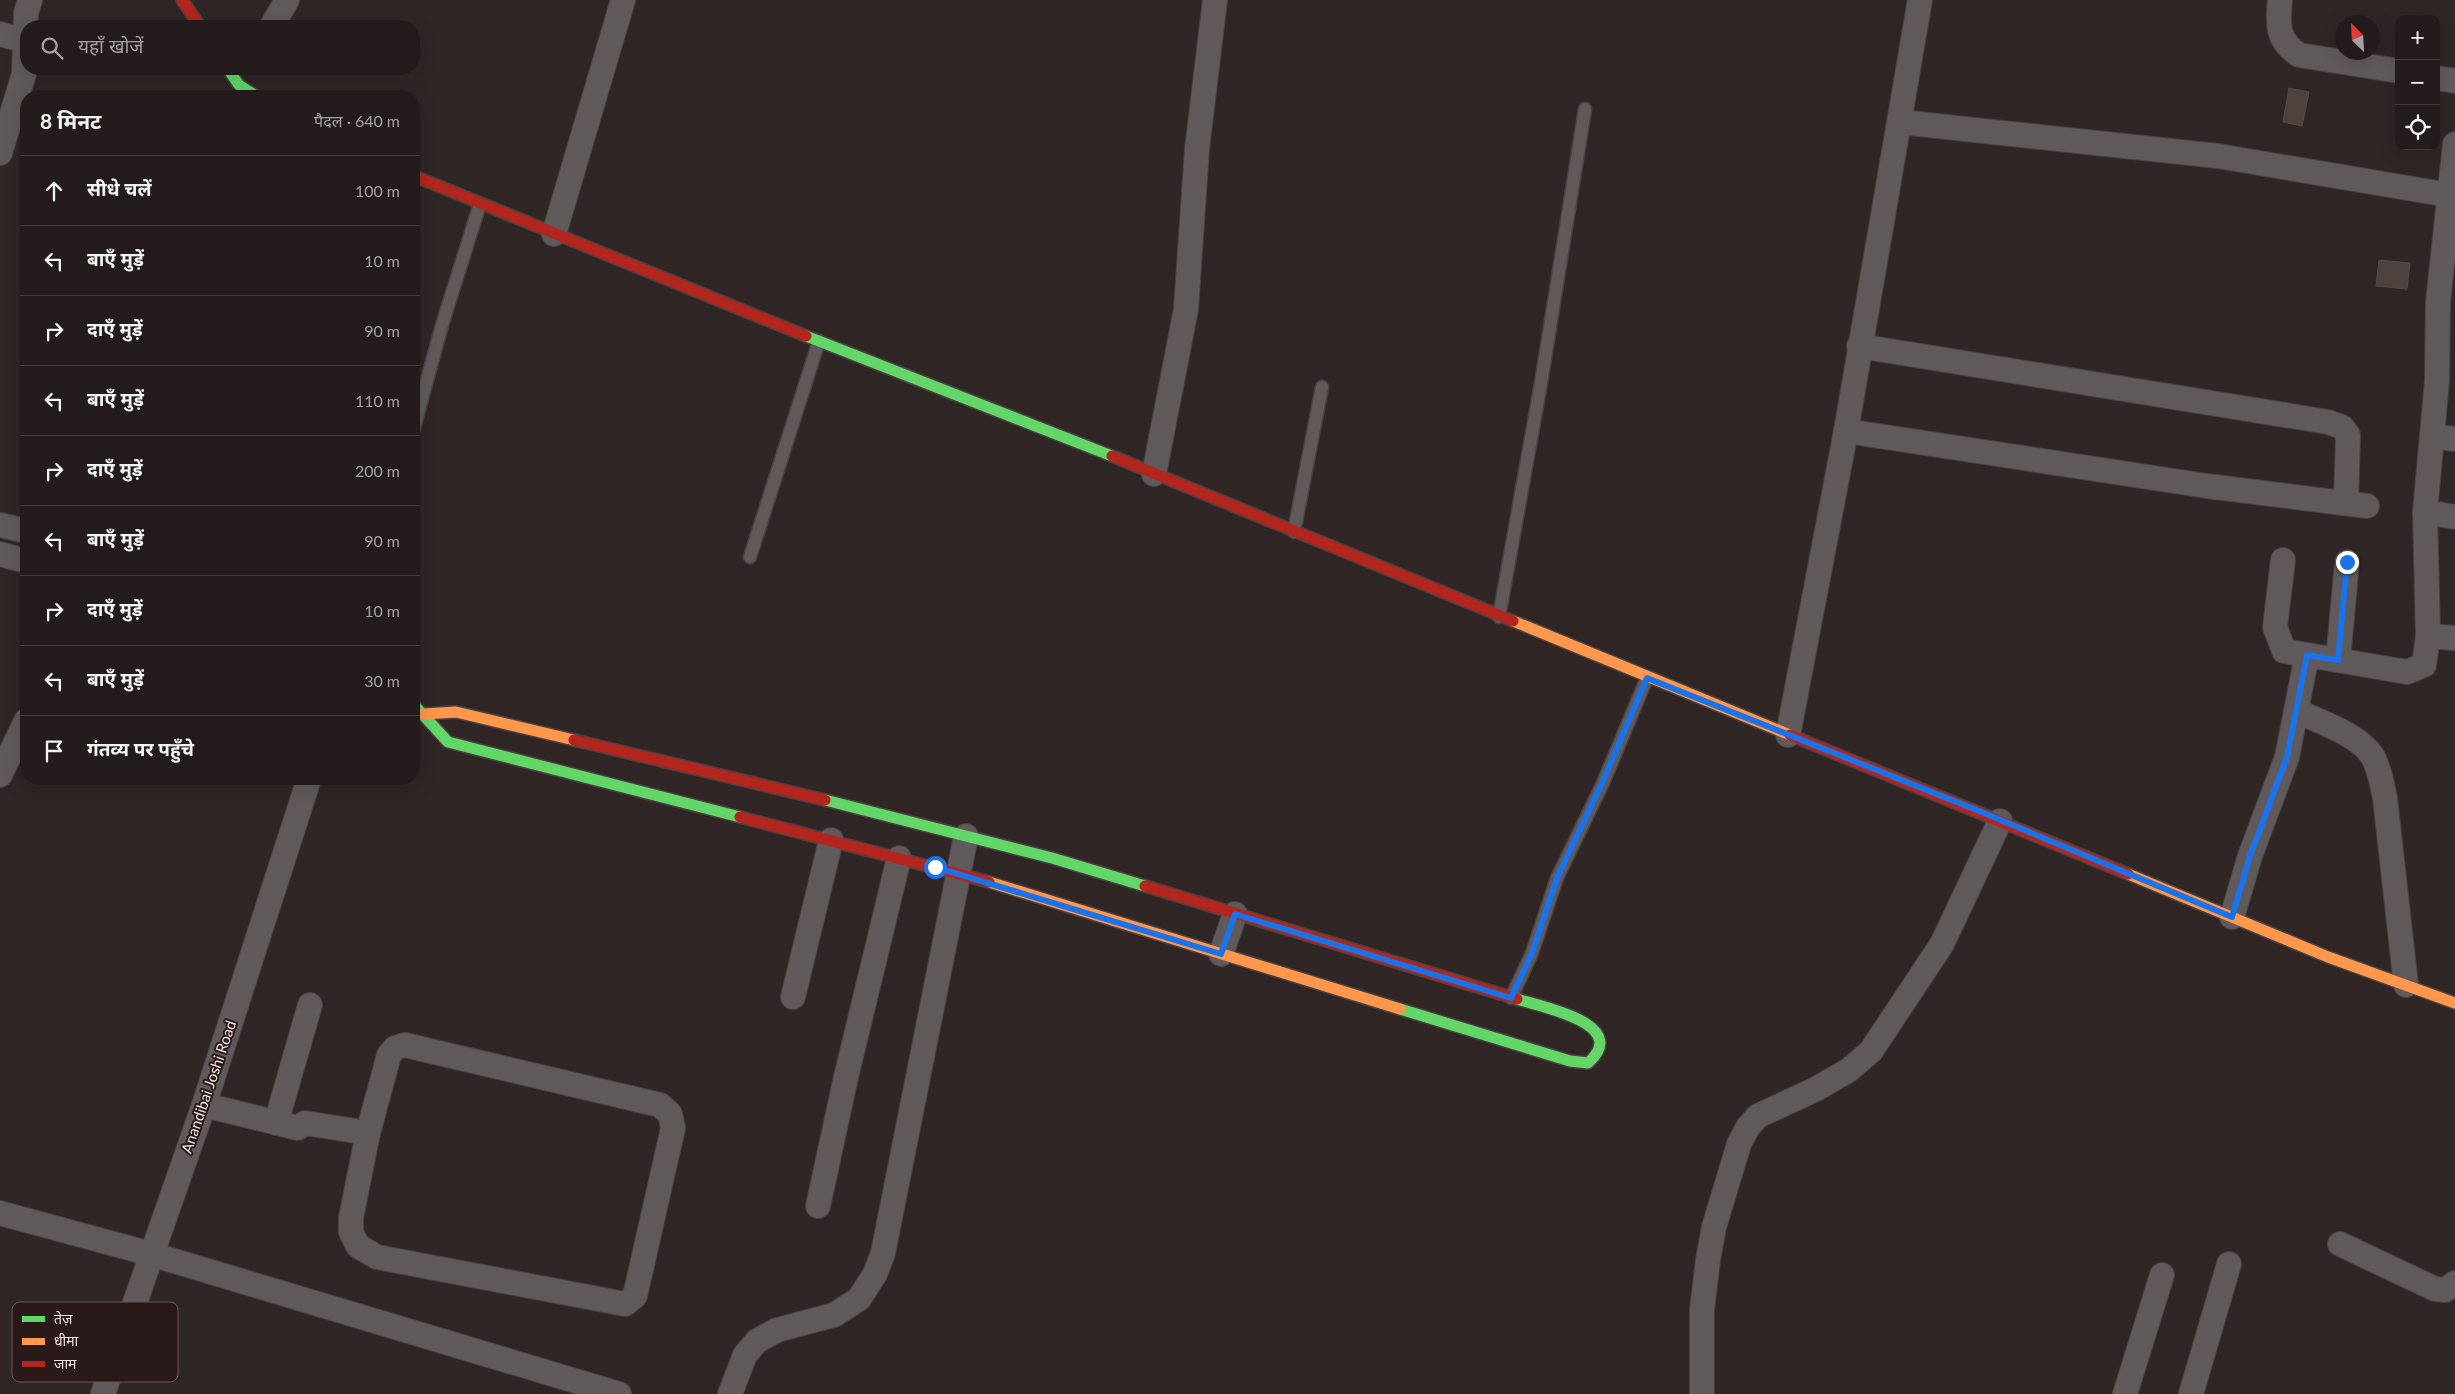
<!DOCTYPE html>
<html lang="hi">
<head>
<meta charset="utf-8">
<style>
	:root { --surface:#241c1c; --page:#2c2525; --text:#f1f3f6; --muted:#a3a1a3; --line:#413a3b }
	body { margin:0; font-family:Lato,"Noto Sans Devanagari",sans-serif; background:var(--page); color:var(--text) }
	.controls { position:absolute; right:15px; top:15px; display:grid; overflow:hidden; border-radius:10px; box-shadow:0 5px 20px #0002 }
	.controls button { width:45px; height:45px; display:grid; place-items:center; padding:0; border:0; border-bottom:1px solid var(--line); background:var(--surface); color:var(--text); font:25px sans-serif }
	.compass { position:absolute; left:2335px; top:15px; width:45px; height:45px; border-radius:50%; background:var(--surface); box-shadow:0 5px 20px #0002; rotate:336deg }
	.stop { position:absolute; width:15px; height:15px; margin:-11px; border:4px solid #1a73e8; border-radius:50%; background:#fff }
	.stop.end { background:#1a73e8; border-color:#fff; box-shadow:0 1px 5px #0008 }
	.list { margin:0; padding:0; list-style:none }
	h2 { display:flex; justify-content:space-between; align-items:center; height:65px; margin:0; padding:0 20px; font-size:21px }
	h2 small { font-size:16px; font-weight:400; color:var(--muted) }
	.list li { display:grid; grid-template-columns:32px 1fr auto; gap:15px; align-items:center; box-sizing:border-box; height:70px; padding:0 20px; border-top:1px solid var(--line) }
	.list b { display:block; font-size:19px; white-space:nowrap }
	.list em { font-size:16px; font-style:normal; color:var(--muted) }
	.icon { flex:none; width:28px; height:28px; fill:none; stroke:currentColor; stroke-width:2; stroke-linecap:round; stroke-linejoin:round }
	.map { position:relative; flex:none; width:2455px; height:1394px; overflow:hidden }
	.search { position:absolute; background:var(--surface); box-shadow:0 5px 20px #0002; left:20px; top:20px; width:400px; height:55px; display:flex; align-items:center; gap:12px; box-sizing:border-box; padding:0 18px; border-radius:20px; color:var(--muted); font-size:19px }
	.panel { position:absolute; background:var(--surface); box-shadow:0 5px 20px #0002; left:20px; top:90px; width:400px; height:695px; border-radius:20px }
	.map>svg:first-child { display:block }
	.building { fill:#4d423e; stroke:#544b4a }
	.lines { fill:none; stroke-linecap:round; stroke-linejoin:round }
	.lane-casing { stroke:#4a4242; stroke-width:15 }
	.street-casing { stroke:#4a4242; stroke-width:26 }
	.fast-casing { stroke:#4a4242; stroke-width:14 }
	.slow-casing { stroke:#4a4242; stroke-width:14 }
	.jam-casing { stroke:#4a4242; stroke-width:14 }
	.lane { stroke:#615a5c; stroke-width:12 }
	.street { stroke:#615a5c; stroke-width:24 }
	.fast { stroke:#63d668; stroke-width:11 }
	.slow { stroke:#ff974d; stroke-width:11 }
	.jam { stroke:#b3261e; stroke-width:11 }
	.route { stroke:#1a73e8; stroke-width:6 }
	.labels { text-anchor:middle; stroke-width:4; stroke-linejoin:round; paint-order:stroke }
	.street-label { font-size:15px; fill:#f3e6e5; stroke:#2a1919 }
	.key { fill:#2a1919; stroke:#665656; stroke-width:1 }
	.key-label { font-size:14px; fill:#f3e6e5 }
</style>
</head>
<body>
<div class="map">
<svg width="2455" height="1394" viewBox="0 0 2455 1394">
	<rect width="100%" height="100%" fill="#302626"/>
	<g class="building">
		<polygon points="2289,88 2309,92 2302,126 2283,122"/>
		<polygon points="2379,260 2410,263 2407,289 2376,286"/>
	</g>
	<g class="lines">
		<g class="lane-casing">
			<g id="lane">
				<polyline points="414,428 442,325 480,204"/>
				<polyline points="1294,532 1322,387"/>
				<polyline points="750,557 819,341"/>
				<polyline points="1499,617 1541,383 1585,109"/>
				<polyline points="1511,998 1532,953 1557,878 1603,783 1647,678"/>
			</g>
		</g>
		<g class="street-casing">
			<g id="street">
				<path d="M 2280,0 C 2278,24 2276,40 2299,55 L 2399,71"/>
				<polyline points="272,26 287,0"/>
				<polyline points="0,34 26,41"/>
				<polyline points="2436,78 2455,81"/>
				<polyline points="1900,122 2218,156 2449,195"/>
				<polyline points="0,153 24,74 26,13 30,0"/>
				<polyline points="554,234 623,0"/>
				<polyline points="1859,346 2328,422 2342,427 2348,435 2346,503"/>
				<polyline points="1846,431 2207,486 2367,506"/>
				<polyline points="2432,436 2455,439"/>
				<polyline points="1154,474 1186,309 1197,149 1215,0"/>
				<polyline points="2425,512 2455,517"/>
				<polyline points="0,525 26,531"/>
				<polyline points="0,554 26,561"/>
				<polyline points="2283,560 2275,627 2284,651 2407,672 2424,665 2428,636 2425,512 2437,381 2438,302 2455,144"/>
				<polyline points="2428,636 2455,638"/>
				<polyline points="2338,660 2347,562"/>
				<path d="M 2297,711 C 2320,722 2360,735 2373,757 C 2380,770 2382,784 2385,798 L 2406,985"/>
				<polyline points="1788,735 1846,431 1920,0"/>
				<polyline points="0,775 26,721"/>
				<polyline points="2232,917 2250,856 2287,757 2307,655"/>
				<polyline points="1221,954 1235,914"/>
				<polyline points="793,997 831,840"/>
				<polygon points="405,1045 660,1105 670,1114 673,1128 635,1296 625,1304 377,1257 358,1246 351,1232 351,1218 368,1133 389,1055 395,1048"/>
				<polyline points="204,1105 298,1128 305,1123 368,1133"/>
				<polyline points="276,1123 310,1005"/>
				<polyline points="818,1206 846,1077 899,858"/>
				<polyline points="0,1213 151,1254 619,1394"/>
				<polyline points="2340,1244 2435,1289 2445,1290 2455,1283"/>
				<polyline points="103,1394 204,1105 309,779"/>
				<polyline points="730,1394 745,1355 757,1341 777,1330 834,1315 859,1299 875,1274 883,1253 966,836"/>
				<polyline points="1702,1394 1702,1310 1708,1260 1714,1227 1739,1144 1748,1127 1758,1116 1816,1089 1849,1070 1871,1051 1942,944 2000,821"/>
				<polyline points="2125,1394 2162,1275"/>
				<polyline points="2191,1394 2229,1264"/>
			</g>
		</g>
		<g class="fast-casing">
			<g id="fast">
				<polyline points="228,69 239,85 256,96"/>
				<polyline points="806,336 1112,456"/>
				<polyline points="414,705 448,742 740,817"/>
				<polyline points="825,800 1052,858 1145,886"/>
				<path d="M 1400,1009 L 1570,1061 L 1588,1063 C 1632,1024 1542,1007 1517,999"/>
			</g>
		</g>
		<g class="slow-casing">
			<g id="slow">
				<polyline points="1513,621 1790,735"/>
				<polyline points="424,714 456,712 574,740"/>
				<polyline points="2128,874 2328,957 2455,1003"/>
				<polyline points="989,882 1400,1009"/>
			</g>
		</g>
		<g class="jam-casing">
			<g id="jam">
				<polyline points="182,0 200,26"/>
				<polyline points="414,176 806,336"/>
				<polyline points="1112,456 1513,621"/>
				<polyline points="1790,735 2128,874"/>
				<polyline points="574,740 825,800"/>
				<polyline points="740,817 989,882"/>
				<polyline points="1145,886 1517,999"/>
			</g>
		</g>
		<use href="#lane" class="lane"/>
		<use href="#street" class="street"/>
		<use href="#fast" class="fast"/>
		<use href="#slow" class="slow"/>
		<use href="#jam" class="jam"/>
	</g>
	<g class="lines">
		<polyline class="route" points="935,867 1221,954 1235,914 1511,998 1532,953 1557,878 1602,783 1647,678 1984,813 2232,917 2250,856 2287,757 2307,655 2338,660 2347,562"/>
	</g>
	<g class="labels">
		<g class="street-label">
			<text transform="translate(209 1087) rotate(-71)" y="5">Anandibai Joshi Road</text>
		</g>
	</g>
	<rect x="12" y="1302" width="166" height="80" rx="8" class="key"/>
	<rect x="22" y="1316" width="23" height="6" fill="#63d668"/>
	<rect x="22" y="1338" width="23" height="7" fill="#ff974d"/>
	<rect x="22" y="1361" width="23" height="6" fill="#b3261e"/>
	<g class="key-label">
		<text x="54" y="1324">तेज़</text>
		<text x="54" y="1346">धीमा</text>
		<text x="54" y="1369">जाम</text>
	</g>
</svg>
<div class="controls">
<button>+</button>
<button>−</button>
<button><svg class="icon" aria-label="locate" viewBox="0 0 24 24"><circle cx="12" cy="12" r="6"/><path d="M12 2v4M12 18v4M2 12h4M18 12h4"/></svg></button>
</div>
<svg class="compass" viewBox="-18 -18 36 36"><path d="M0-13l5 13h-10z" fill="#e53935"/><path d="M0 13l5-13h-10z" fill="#a3a1a3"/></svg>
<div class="stop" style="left:935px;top:867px"></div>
<div class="stop end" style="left:2347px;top:562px"></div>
<div class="search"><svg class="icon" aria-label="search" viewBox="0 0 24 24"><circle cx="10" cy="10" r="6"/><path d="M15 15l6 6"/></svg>यहाँ खोजें</div>
<section class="panel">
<h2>8 मिनट<small>पैदल · 640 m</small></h2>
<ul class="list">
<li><svg class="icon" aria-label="ahead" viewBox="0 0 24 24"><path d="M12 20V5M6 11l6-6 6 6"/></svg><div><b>सीधे चलें</b></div><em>100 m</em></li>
<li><svg class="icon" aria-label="left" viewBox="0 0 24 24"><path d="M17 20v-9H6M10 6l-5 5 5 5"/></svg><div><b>बाएँ मुड़ें</b></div><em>10 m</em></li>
<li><svg class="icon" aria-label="right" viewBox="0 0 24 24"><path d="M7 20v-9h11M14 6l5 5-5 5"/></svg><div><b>दाएँ मुड़ें</b></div><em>90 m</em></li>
<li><svg class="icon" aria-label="left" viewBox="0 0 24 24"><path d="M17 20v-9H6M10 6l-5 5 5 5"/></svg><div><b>बाएँ मुड़ें</b></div><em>110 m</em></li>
<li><svg class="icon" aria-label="right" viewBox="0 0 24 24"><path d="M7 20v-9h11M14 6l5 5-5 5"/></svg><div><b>दाएँ मुड़ें</b></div><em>200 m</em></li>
<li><svg class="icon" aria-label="left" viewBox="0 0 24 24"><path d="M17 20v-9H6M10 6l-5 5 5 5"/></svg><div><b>बाएँ मुड़ें</b></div><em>90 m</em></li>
<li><svg class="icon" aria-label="right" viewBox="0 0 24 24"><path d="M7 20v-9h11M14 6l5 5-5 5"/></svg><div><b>दाएँ मुड़ें</b></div><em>10 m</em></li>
<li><svg class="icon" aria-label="left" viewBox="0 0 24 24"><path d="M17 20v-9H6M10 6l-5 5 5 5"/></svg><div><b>बाएँ मुड़ें</b></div><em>30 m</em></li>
<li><svg class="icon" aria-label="arrive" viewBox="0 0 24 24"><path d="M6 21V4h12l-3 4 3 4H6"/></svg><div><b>गंतव्य पर पहुँचे</b></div></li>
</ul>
</section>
</div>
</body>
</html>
